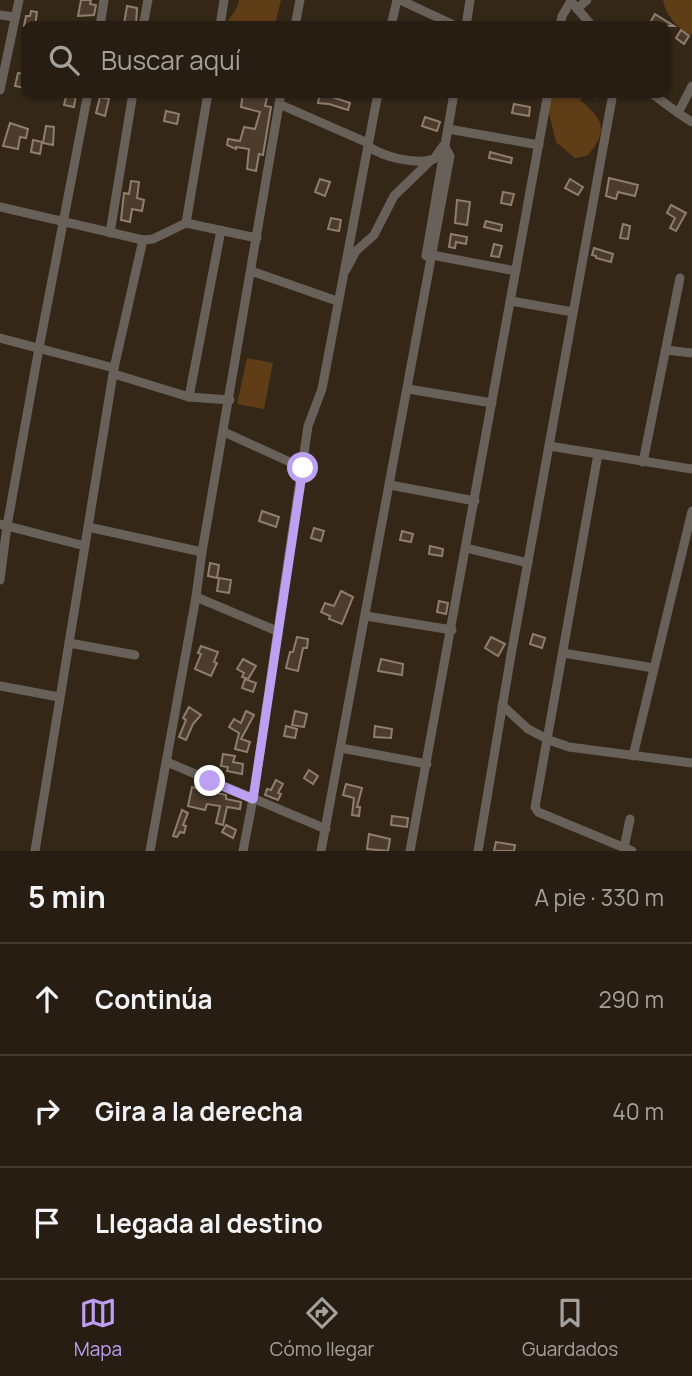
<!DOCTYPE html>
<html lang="es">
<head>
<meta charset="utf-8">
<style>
	:root { --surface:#271d12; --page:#2f261b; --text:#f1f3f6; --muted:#a4a29f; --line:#433b32; --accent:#bca0f2 }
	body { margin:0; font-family:Manrope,sans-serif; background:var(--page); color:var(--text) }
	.stop { position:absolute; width:21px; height:21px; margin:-16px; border:5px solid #bca0f2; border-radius:50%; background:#fff }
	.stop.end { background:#bca0f2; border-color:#fff; box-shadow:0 2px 7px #0008 }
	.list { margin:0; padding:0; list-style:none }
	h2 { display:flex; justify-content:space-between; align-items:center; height:91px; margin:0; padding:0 28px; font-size:30px }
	h2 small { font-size:23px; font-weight:400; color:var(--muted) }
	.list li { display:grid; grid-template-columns:46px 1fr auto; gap:21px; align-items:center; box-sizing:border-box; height:112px; padding:0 28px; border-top:2px solid var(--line) }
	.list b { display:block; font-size:26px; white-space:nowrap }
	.list em { font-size:23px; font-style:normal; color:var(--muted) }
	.icon { flex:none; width:38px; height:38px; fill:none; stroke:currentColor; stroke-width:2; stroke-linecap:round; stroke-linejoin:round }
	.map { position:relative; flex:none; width:692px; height:851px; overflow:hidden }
	.search { position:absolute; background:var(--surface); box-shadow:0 2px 5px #0004; left:21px; right:21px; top:21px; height:77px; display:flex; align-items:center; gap:18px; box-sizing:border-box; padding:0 24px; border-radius:14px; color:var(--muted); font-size:26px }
	.sheet { height:427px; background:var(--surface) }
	nav { display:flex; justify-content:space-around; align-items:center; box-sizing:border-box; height:98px; border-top:2px solid var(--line); background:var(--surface); font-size:19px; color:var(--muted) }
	nav a { display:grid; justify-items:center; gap:4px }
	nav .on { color:var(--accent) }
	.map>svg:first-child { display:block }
	.green { fill:#5f3d16 }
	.building { fill:#4b3c2d; stroke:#8f7e6e; stroke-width:2 }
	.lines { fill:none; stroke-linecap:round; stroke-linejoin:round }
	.minor { stroke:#68615a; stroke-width:9 }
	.route { stroke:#bca0f2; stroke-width:9 }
</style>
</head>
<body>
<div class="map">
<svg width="692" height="851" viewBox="0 0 692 851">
	<rect width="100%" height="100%" fill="#342718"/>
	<g class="green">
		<path d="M 239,0 L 281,0 L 276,20 L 279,25 L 282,26 L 225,26 C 229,17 238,10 239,0 Z"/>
		<path d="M 663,0 L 692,0 L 692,34 L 689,35 C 678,28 665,14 663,0 Z"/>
		<path d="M 550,93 L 607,93 L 598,99 L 585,96 L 580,100 C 604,120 609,131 587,156 L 575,158 L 556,142 L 549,113 Z"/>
		<polygon points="247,358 273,363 264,409 237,404"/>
	</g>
	<g class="building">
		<polygon points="81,0 91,0 90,4 96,5 94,15 78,16"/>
		<polygon points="127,6 137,8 136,26 124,24"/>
		<polygon points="31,11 37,12 35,26 24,26 26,16 30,16"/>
		<polygon points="655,14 674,26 656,26 650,23"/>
		<polygon points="681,30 689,36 684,44 676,38"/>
		<polygon points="18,73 26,74 25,88 15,86"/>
		<polygon points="67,93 76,95 74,107 64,105"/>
		<polygon points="243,93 259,95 260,93 268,93 265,106 271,107 263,155 259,154 256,171 247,169 249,149 236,147 236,149 227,145 228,139 240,141 244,127 255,129 260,112 241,107"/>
		<polygon points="320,93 350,103 348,110 329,104 318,103"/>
		<polygon points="100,97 109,99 105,116 96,113"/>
		<polygon points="514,104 530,107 529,116 512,113"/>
		<polygon points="166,111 179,114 177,124 164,121"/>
		<polygon points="425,117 440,122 437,131 422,126"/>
		<polygon points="10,123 28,129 26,138 20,137 18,149 3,146"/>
		<polygon points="46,126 54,127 53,145 43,143"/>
		<polygon points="33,140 42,142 40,154 31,152"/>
		<polygon points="490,152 512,158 511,163 489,158"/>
		<polygon points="609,178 638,185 635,196 618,192 616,199 606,196"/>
		<polygon points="320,179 330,182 325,196 315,192"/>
		<polygon points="570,179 583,187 578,195 565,188"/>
		<polygon points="131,181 139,182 137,198 144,200 142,211 132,209 130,222 121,220 124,193 129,194"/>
		<polygon points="503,192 514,194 511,205 501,203"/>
		<polygon points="457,200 470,202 467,225 455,223"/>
		<polygon points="671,205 686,213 676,231 670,228 675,218 667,213"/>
		<polygon points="331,218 341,220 339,231 328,229"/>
		<polygon points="486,221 502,225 501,231 484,227"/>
		<polygon points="623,224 630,226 628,239 620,238"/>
		<polygon points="451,234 467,237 466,244 456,242 455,248 449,247"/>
		<polygon points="494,244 502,246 499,257 491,256"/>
		<polygon points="594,248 613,254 611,262 596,258 596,256 592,255"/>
		<polygon points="262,511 279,517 276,527 259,521"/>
		<polygon points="314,528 324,531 321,541 311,538"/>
		<polygon points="402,531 413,534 411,542 400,540"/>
		<polygon points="430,546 443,549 442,556 429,554"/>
		<polygon points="210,563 219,565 217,578 208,576"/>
		<polygon points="219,578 231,580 229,593 217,591"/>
		<polygon points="341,591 353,597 342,624 329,619 330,616 321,612 325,603 334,606"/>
		<polygon points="439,601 448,603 446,614 437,612"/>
		<polygon points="533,634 545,638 542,648 530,644"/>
		<polygon points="297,637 308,639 307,648 303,648 298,671 286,668 290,652 293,652"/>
		<polygon points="491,637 505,644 498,656 485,648"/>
		<polygon points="201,646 218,652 214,662 217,663 211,676 195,669 201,654 198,653"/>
		<polygon points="243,659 256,666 248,679 242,677 244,673 237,669"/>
		<polygon points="381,659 403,664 402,675 378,671"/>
		<polygon points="245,679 256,683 253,692 242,688"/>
		<polygon points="189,707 201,715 193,724 186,740 179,737 186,720 183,718"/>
		<polygon points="246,711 254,715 241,739 250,742 247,752 235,749 239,733 229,727 234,719 241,723"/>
		<polygon points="295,711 307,714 304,727 292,725"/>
		<polygon points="286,726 297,729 295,738 284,736"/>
		<polygon points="375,726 392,729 391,738 374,737"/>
		<polygon points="223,754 235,756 233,762 243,764 242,774 227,771 228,767 221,766"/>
		<polygon points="309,770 318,776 313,784 304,778"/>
		<polygon points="276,780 283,784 278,793 281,794 278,800 265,795 267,789 271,790"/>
		<polygon points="346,784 362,788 357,807 360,807 359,816 352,815 354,798 343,795"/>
		<polygon points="192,787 226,795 226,799 241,802 240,809 227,807 223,825 216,823 220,806 207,804 205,810 188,806"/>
		<polygon points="182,810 188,813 183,825 186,826 184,833 180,832 177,837 173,836"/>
		<polygon points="392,816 408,818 407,827 391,825"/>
		<polygon points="226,825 236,830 233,838 222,832"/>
		<polygon points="369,834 390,839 388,851 367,849"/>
		<polygon points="496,842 515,845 514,851 494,851"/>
	</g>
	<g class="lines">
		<g class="minor">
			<polyline points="400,0 456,26"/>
			<polyline points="570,0 592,26"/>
			<polyline points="577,9 587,0"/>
			<polyline points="0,15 15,17"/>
			<polyline points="100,26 104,0"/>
			<polyline points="143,26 148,0"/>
			<polyline points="220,26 224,0"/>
			<polyline points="295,26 300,0"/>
			<polyline points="391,26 397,0"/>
			<polyline points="466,26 470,0"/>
			<polyline points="560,26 562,16 571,1"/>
			<polyline points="0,90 19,0"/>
			<polyline points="651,93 678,113 692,86"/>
			<polyline points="279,104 368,143"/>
			<polyline points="678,113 692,122"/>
			<polyline points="448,129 539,145"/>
			<path d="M 368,146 C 383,157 415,165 434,159 L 443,146"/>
			<polyline points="0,207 143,240 153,239 186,223 257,238"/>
			<polyline points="186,223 208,93"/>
			<polyline points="110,233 133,93"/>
			<polyline points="432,255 516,271"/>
			<polyline points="426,256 454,93"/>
			<polyline points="346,270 356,251 374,235 394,196 430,161"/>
			<polyline points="251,271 337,301"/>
			<polyline points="511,301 573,312"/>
			<polyline points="0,338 114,368"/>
			<polyline points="666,350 692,353"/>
			<polyline points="114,374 189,397 230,400"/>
			<polyline points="408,389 492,403"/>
			<polyline points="189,397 221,230"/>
			<polyline points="224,432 303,468"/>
			<polyline points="549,446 692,469"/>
			<polyline points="598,454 535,807 538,812 632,851"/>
			<polyline points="643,462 680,278"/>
			<polyline points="390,485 475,501"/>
			<polyline points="0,524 85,546"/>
			<polyline points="88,527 202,552"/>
			<polyline points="466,548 528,563"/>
			<polyline points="0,580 7,526 39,348 88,93"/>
			<polyline points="196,597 277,631"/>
			<polyline points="366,616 452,630"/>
			<polyline points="69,643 135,655"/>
			<polyline points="563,653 654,668"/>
			<polyline points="0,686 59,697"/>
			<polyline points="502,705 528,729 549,740 569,747 692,763"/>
			<polyline points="341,748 427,764"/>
			<polyline points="633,756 692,511"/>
			<polyline points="167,762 326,829"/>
			<polyline points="624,848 630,819"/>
			<polyline points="35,851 114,368 143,240"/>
			<polyline points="150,851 196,597 202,552 281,93"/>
			<polyline points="243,851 253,799 308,426 322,389 378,93"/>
			<polyline points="321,851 450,156 445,147"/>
			<polyline points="410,851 548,93"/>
			<polyline points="478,851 511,655 613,93"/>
		</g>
	</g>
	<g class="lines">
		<polyline class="route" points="210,781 253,799 303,468"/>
	</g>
</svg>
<div class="stop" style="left:303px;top:468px"></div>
<div class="stop end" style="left:210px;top:781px"></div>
<div class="search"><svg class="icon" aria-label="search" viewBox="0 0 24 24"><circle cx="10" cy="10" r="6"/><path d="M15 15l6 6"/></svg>Buscar aquí</div>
</div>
<section class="sheet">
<h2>5 min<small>A pie · 330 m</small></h2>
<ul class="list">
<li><svg class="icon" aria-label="ahead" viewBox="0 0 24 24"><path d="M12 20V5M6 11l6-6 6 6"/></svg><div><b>Continúa</b></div><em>290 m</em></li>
<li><svg class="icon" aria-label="right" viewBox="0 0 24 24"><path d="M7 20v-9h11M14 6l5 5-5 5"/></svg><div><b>Gira a la derecha</b></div><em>40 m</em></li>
<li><svg class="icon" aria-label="arrive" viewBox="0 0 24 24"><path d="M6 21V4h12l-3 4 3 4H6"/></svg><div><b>Llegada al destino</b></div></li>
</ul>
</section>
<nav>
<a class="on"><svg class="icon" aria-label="map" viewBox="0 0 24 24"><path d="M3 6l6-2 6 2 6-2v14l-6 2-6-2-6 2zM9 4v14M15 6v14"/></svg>Mapa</a>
<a><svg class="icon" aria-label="directions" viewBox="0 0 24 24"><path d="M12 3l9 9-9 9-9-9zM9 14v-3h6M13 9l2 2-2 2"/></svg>Cómo llegar</a>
<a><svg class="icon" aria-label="saved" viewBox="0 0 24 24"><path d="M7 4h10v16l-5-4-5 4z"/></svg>Guardados</a>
</nav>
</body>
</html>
